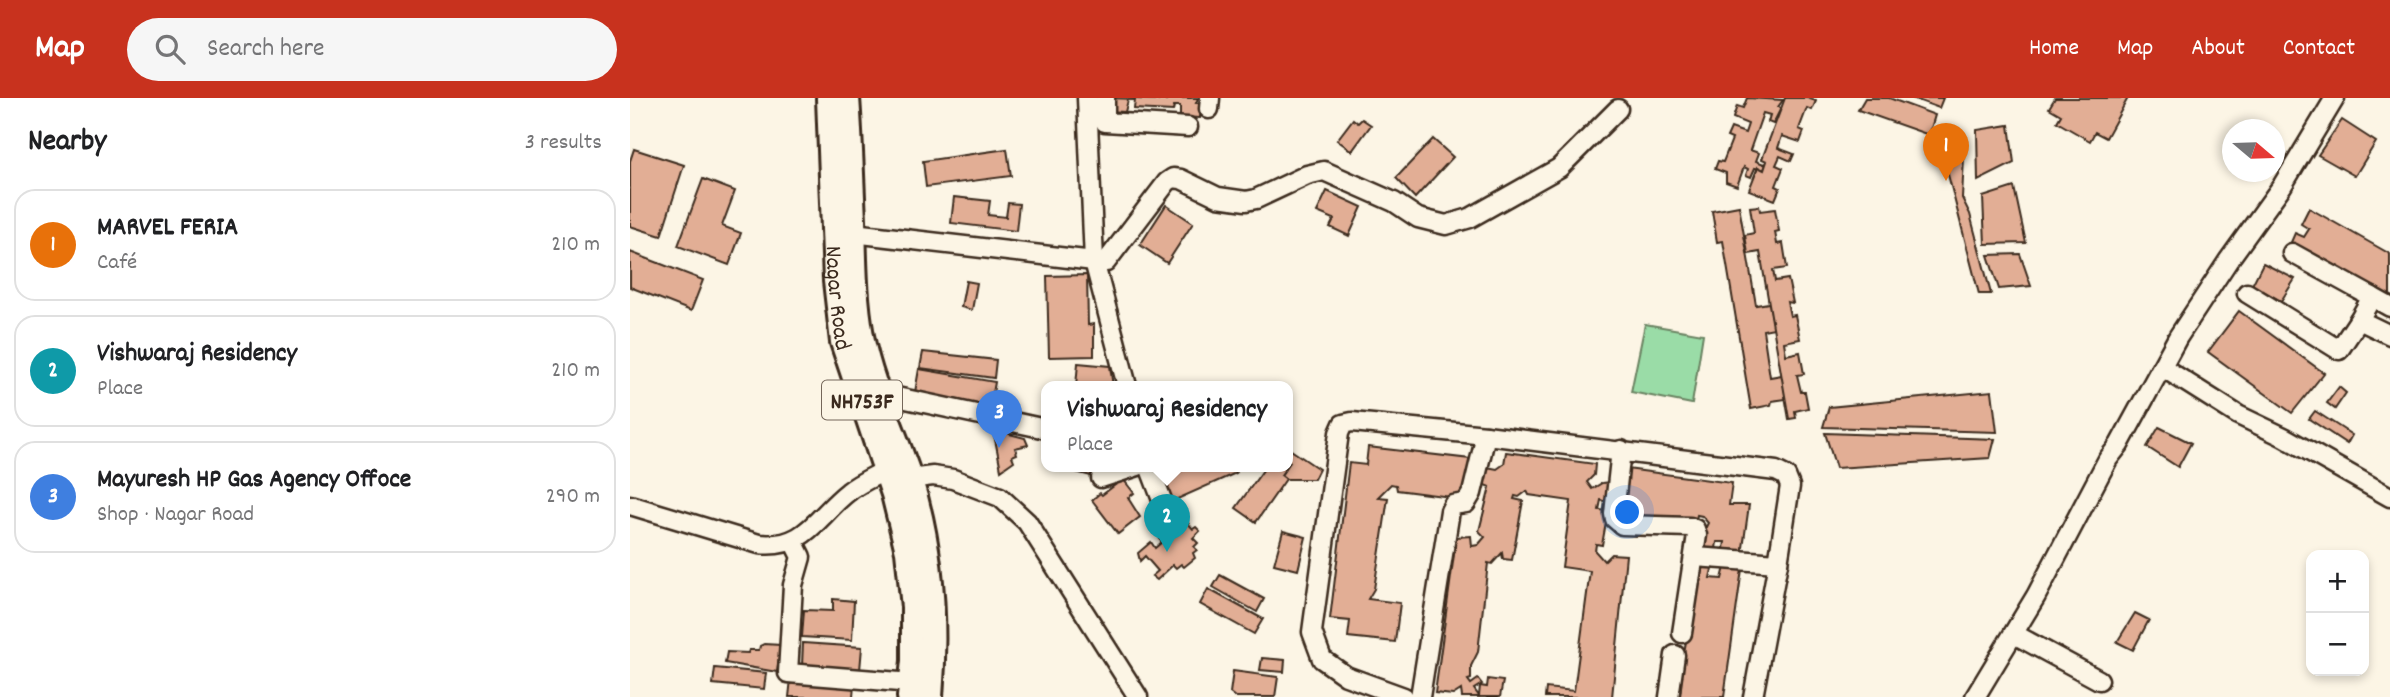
<!DOCTYPE html>
<html lang="en">
<head>
<meta charset="utf-8">
<style>
	:root { --surface:#fff; --page:#f6f6f6; --text:#202124; --muted:#757577; --line:#e0e0e0; --accent:#c8321e }
	body { margin:0; font-family:Dekko,sans-serif; background:var(--page); color:var(--text) }
	.controls { position:absolute; right:21px; bottom:21px; display:grid; overflow:hidden; border-radius:14px; box-shadow:0 4px 10px #0003 }
	.controls button { width:63px; height:63px; display:grid; place-items:center; padding:0; border:0; border-bottom:2px solid var(--line); background:var(--surface); color:var(--text); font:35px sans-serif }
	.compass { position:absolute; left:1592px; top:21px; width:63px; height:63px; border-radius:50%; background:var(--surface); box-shadow:0 4px 10px #0003; rotate:109deg }
	.you { position:absolute; left:998px; top:415px; width:24px; height:24px; margin:-18px; border:5px solid #fff; border-radius:50%; background:#1a73e8; box-shadow:0 0 0 10px #1a73e833 }
	.badge { display:grid; place-items:center; width:46px; height:46px; border-radius:50%; background:var(--accent); color:#fff; font-size:23px; font-weight:700 }
	.pin { position:absolute; translate:-50% -58px; filter:drop-shadow(0 2px 4px #0008) }
	.pin::after { content:''; position:absolute; top:37px; width:24px; height:21px; background:inherit; clip-path:polygon(0 0,100% 0,50% 100%) }
	.popup { position:absolute; left:411px; top:283px; width:252px; height:91px; box-sizing:border-box; display:grid; place-content:center; border-radius:14px; background:var(--surface); filter:drop-shadow(0 2px 5px #0005); font-size:23px; white-space:nowrap; color:var(--muted) }
	.popup b { font-size:26px; color:var(--text) }
	.popup::after { content:''; position:absolute; left:50%; top:100%; margin-left:-14px; border:14px solid transparent; border-top-color:var(--surface) }
	.list { margin:0; padding:0; list-style:none }
	h2 { display:flex; justify-content:space-between; align-items:center; height:91px; margin:0; padding:0 28px; font-size:30px }
	h2 small { font-size:23px; font-weight:400; color:var(--muted) }
	.list li { display:grid; grid-template-columns:46px 1fr auto; gap:21px; align-items:center; box-sizing:border-box; height:112px; margin:0 14px 14px; padding:0 14px; border:2px solid var(--line); border-radius:21px }
	.list b { display:block; font-size:26px; white-space:nowrap }
	.list p { margin:0; font-size:23px; white-space:nowrap; color:var(--muted) }
	.list em { font-size:23px; font-style:normal; color:var(--muted) }
	.icon { flex:none; width:38px; height:38px; fill:none; stroke:currentColor; stroke-width:2; stroke-linecap:round; stroke-linejoin:round }
	.map { position:relative; flex:none; width:1760px; height:599px; overflow:hidden }
	header { display:flex; align-items:center; gap:42px; box-sizing:border-box; height:98px; padding:0 35px; background:var(--accent); color:#fff }
	header strong { font-size:33px }
	nav { display:flex; gap:38px; margin-inline-start:auto; font-size:24px }
	.search { width:490px; height:63px; background:var(--page); display:flex; align-items:center; gap:18px; box-sizing:border-box; padding:0 24px; border-radius:38px; color:var(--muted); font-size:26px }
	main { display:flex }
	aside { flex:1; background:var(--surface) }
	.map>svg:first-child { display:block }
	.green { fill:#9adca7; stroke:#6a8362; stroke-width:2 }
	.building { fill:#e2ae95; stroke:#3b2a1e; stroke-width:2 }
	.lines { fill:none; stroke-linecap:round; stroke-linejoin:round }
	.minor-casing { stroke:#3b2a1e; stroke-width:23 }
	.highway-casing { stroke:#3b2a1e; stroke-width:30 }
	.minor { stroke:#fcf5e5; stroke-width:18 }
	.highway { stroke:#fcf5e5; stroke-width:24 }
	.labels { text-anchor:middle; stroke-width:6; stroke-linejoin:round; paint-order:stroke }
	.shield { fill:#fcf5e5; stroke:#75675a; stroke-width:2 }
	.shield-label { font-size:23px; font-weight:bold; fill:#3b2a1e }
	.street-label { font-size:24px; fill:#3b2a1e; stroke:#fcf5e5 }
</style>
</head>
<body>
<header>
<strong>Map</strong>
<div class="search"><svg class="icon" aria-label="search" viewBox="0 0 24 24"><circle cx="10" cy="10" r="6"/><path d="M15 15l6 6"/></svg>Search here</div>
<nav><a>Home</a><a>Map</a><a>About</a><a>Contact</a></nav>
</header>
<main>
<aside>
<h2>Nearby<small>3 results</small></h2>
<ul class="list">
<li><span class="badge" style="background:#e8710a">1</span><div><b>MARVEL FERIA</b><p>Café</p></div><em>210 m</em></li>
<li><span class="badge" style="background:#0f9aa8">2</span><div><b>Vishwaraj Residency</b><p>Place</p></div><em>210 m</em></li>
<li><span class="badge" style="background:#3f7fe0">3</span><div><b>Mayuresh HP Gas Agency Offoce</b><p>Shop · Nagar Road</p></div><em>290 m</em></li>
</ul>
</aside>
<div class="map">
<svg width="1760" height="599" viewBox="0 0 1760 599">
	<rect width="100%" height="100%" fill="#fcf5e5"/>
	<filter id="ink" filterUnits="userSpaceOnUse"><feTurbulence type="fractalNoise" baseFrequency=".0143" numOctaves="2"/><feDisplacementMap in="SourceGraphic" scale="14" xChannelSelector="R" yChannelSelector="G"/><feConvolveMatrix kernelMatrix="1 2 1 2 8 2 1 2 1" color-interpolation-filters="sRGB"/></filter>
	<g filter="url(#ink)">
		<polygon class="green" points="1015,226 1073,236 1062,306 1001,294"/>
		<g class="building">
			<polygon points="478,0 536,2 536,0 568,0 566,5 571,5 570,20 550,19 550,8 544,8 543,13 504,11 505,2 498,2 495,14 477,13"/>
			<polygon points="1117,0 1153,2 1148,9 1151,10 1143,26 1138,24 1140,17 1133,15 1120,52 1129,55 1126,63 1134,66 1137,63 1134,72 1125,70 1121,79 1116,77 1118,71 1114,69 1107,88 1096,84 1096,75 1085,71 1088,63 1093,64 1102,41 1097,39 1101,30 1115,35 1118,26 1103,20 1107,8 1113,10"/>
			<polygon points="1155,0 1177,0 1186,3 1182,12 1177,10 1169,31 1174,33 1170,44 1152,38 1148,50 1164,56 1161,63 1150,58 1146,67 1153,70 1146,88 1150,90 1145,102 1119,92 1128,69 1134,72 1137,63 1132,61"/>
			<polygon points="1235,0 1259,0 1305,17 1299,37 1228,12"/>
			<polygon points="1282,0 1313,0 1309,10"/>
			<polygon points="1425,0 1498,0 1476,40 1465,34 1460,43 1427,24 1431,17 1419,10"/>
			<polygon points="723,21 728,25 732,21 741,27 722,53 707,42"/>
			<polygon points="1712,22 1746,44 1725,78 1688,57"/>
			<polygon points="1379,27 1384,65 1348,83 1347,32"/>
			<polygon points="1308,38 1335,39 1332,100 1340,116 1361,196 1349,196"/>
			<polygon points="803,41 823,59 785,100 766,80"/>
			<polygon points="4,51 54,67 31,138 0,128 0,63"/>
			<polygon points="377,51 381,78 296,89 293,63"/>
			<polygon points="73,81 105,93 92,128 111,135 99,167 48,148"/>
			<polygon points="1384,89 1396,145 1355,146 1353,99"/>
			<polygon points="697,93 732,109 719,138 700,129 704,121 687,114"/>
			<polygon points="324,99 360,103 358,117 376,119 378,105 389,106 386,133 321,125"/>
			<polygon points="536,107 563,125 537,165 510,147"/>
			<polygon points="1109,108 1126,207 1139,205 1144,230 1133,232 1140,279 1152,277 1156,301 1142,303 1141,307 1121,311 1093,143 1087,144 1082,113"/>
			<polygon points="1129,108 1130,113 1145,111 1149,133 1145,134 1147,146 1153,145 1157,170 1143,172 1145,183 1158,181 1163,205 1157,204 1160,218 1165,217 1170,241 1154,244 1156,257 1170,254 1174,276 1167,277 1171,294 1175,294 1178,310 1165,313 1166,320 1159,321 1130,154 1118,156 1115,137 1124,135 1120,109"/>
			<polygon points="1679,110 1760,156 1760,203 1658,151 1665,135 1674,139 1679,131 1671,126"/>
			<polygon points="0,154 73,182 61,213 0,189"/>
			<polygon points="1390,156 1401,188 1369,191 1358,157"/>
			<polygon points="1633,165 1665,181 1651,203 1622,187"/>
			<polygon points="457,177 458,227 464,226 464,258 419,259 417,178"/>
			<polygon points="336,183 347,185 342,212 331,209"/>
			<polygon points="1609,213 1694,275 1662,315 1578,254"/>
			<polygon points="293,254 366,262 364,280 290,270"/>
			<polygon points="448,265 480,268 483,288 446,288"/>
			<polygon points="289,271 365,284 360,312 284,300"/>
			<polygon points="1709,289 1716,295 1705,311 1697,305"/>
			<polygon points="1362,293 1367,334 1193,329 1199,309"/>
			<polygon points="1685,313 1722,337 1717,346 1679,321"/>
			<polygon points="1529,329 1561,345 1548,369 1517,349"/>
			<polygon points="370,330 377,331 379,336 395,340 398,347 385,350 387,356 382,358 384,363 371,372 363,331"/>
			<polygon points="1195,335 1365,341 1360,360 1206,370"/>
			<polygon points="738,349 840,361 836,401 767,392 766,387 761,386 748,399 758,400 744,491 738,501 770,505 765,544 718,539 720,523 700,521 719,365 736,367"/>
			<polygon points="658,350 689,371 684,381 656,381 651,377 660,364 658,362"/>
			<polygon points="876,354 965,366 964,377 957,384 962,391 972,385 980,384 976,404 971,402 969,412 978,413 972,447 966,446 965,453 974,463 981,456 996,457 982,599 915,599 916,590 944,593 960,473 932,469 941,403 899,397 897,393 889,399 885,398 884,401 893,403 882,462 873,461 872,455 862,466 858,465 848,554 841,568 841,581 838,582 841,586 848,581 852,586 844,591 849,598 850,588 857,589 858,581 873,583 870,599 832,599 831,592 823,597 805,595 825,449 825,439 841,438 842,448 848,447 855,439 849,433 860,389 852,386 857,369 867,371 874,366"/>
			<polygon points="443,368 477,368 472,370 471,375 462,373 461,378 442,373"/>
			<polygon points="603,368 606,375 543,403 528,369"/>
			<polygon points="636,368 657,368 651,377 656,381 626,424 606,410"/>
			<polygon points="997,371 1102,385 1099,407 1119,407 1112,457 1093,456 1095,444 1087,444 1085,457 1072,453 1073,435 1078,425 1072,418 1067,417 1066,421 999,417 992,413"/>
			<polygon points="493,381 504,395 498,400 510,419 488,436 462,402 470,395 472,397"/>
			<polygon points="557,424 563,431 566,429 570,433 563,440 568,445 564,449 567,452 563,455 565,460 554,469 551,466 546,470 543,467 527,482 522,478 528,473 515,458 510,463 508,455 521,444 525,450 532,444 529,441 545,427 548,431"/>
			<polygon points="653,433 676,439 668,472 644,466"/>
			<polygon points="1069,467 1083,467 1080,480 1092,481 1095,469 1112,471 1094,599 1050,599 1053,561"/>
			<polygon points="590,477 634,501 627,514 583,489"/>
			<polygon points="578,491 633,521 624,536 570,506"/>
			<polygon points="203,501 224,503 222,542 172,539 174,512 203,513"/>
			<polygon points="1505,515 1519,522 1503,552 1487,544"/>
			<polygon points="173,545 232,549 230,572 172,568"/>
			<polygon points="134,546 151,547 147,574 95,565 97,554 118,555 119,552 129,552 130,548"/>
			<polygon points="632,560 655,562 654,574 630,572"/>
			<polygon points="85,570 136,575 134,591 83,586"/>
			<polygon points="603,573 648,579 645,599 605,599 600,595"/>
			<polygon points="161,581 224,587 223,599 159,599"/>
		</g>
		<g class="lines">
			<g class="minor-casing">
				<g id="minor">
					<polyline points="475,0 475,24 558,29"/>
					<polyline points="579,11 580,0"/>
					<polyline points="223,135 464,163 457,0"/>
					<polyline points="1662,155 1742,199 1729,222 1760,237"/>
					<polyline points="1617,195 1709,252 1729,222"/>
					<polyline points="1742,199 1760,209"/>
					<polyline points="1532,269 1608,317 1654,339 1760,399"/>
					<polyline points="497,288 464,163 476,164 537,84 543,80 551,81 588,99 616,103 626,101 677,77 694,73 764,104 788,120 816,127 840,120 929,70 988,11"/>
					<polyline points="248,295 416,331"/>
					<polyline points="991,352 984,416 985,421 992,427 1060,429 1065,431 1067,437 1052,535"/>
					<polyline points="519,368 532,402"/>
					<polyline points="471,380 508,368"/>
					<polyline points="279,381 303,378 323,381 370,399 397,424 508,599"/>
					<path d="M 0,407 L 129,446 C 176,451 186,419 218,394 C 229,385 243,379 256,372"/>
					<polyline points="163,443 171,459 163,487 158,575 282,585"/>
					<polyline points="1384,536 1469,582"/>
					<polyline points="774,599 716,578 692,561 682,534 709,335 713,326 722,324 856,337 1146,373 1156,378 1160,388 1148,465 1065,459"/>
					<polyline points="790,599 820,413 823,407 836,405 842,395 856,337"/>
					<polyline points="1039,599 1045,557"/>
					<polyline points="1123,599 1148,465"/>
					<polyline points="1345,599 1406,498 1478,361 1489,347 1548,239 1598,163 1652,88 1705,0"/>
				</g>
			</g>
			<g class="highway-casing">
				<g id="highway">
					<path id="s1" d="M 199,0 L 206,183 L 213,244 L 264,396 L 278,453 L 284,509 L 284,563 L 280,599"/>
					<path d="M 217,0 C 220,41 221,81 223,122 C 224,161 224,200 231,238 C 240,286 263,332 279,379 C 302,450 306,525 300,599"/>
				</g>
			</g>
			<use href="#minor" class="minor"/>
			<use href="#highway" class="highway"/>
		</g>
	</g>
	<g class="labels">
		<rect class="shield" x="192" y="282.5" width="80" height="39" rx="5"/>
		<g class="shield-label">
			<text x="232" y="310">NH753F</text>
		</g>
		<g class="street-label">
			<text dy="8" stroke="none"><textPath href="#s1" startOffset="200">Nagar Road</textPath></text>
		</g>
	</g>
</svg>
<div class="controls">
<button>+</button>
<button>−</button>
</div>
<svg class="compass" viewBox="-18 -18 36 36"><path d="M0-13l5 13h-10z" fill="#e53935"/><path d="M0 13l5-13h-10z" fill="#757577"/></svg>
<div class="you"></div>
<div class="pin badge" style="left:1316px;top:83px;background:#e8710a">1</div>
<div class="pin badge" style="left:537px;top:454px;background:#0f9aa8">2</div>
<div class="popup"><b>Vishwaraj Residency</b>Place</div>
<div class="pin badge" style="left:369px;top:350px;background:#3f7fe0">3</div>
</div>
</main>
</body>
</html>
